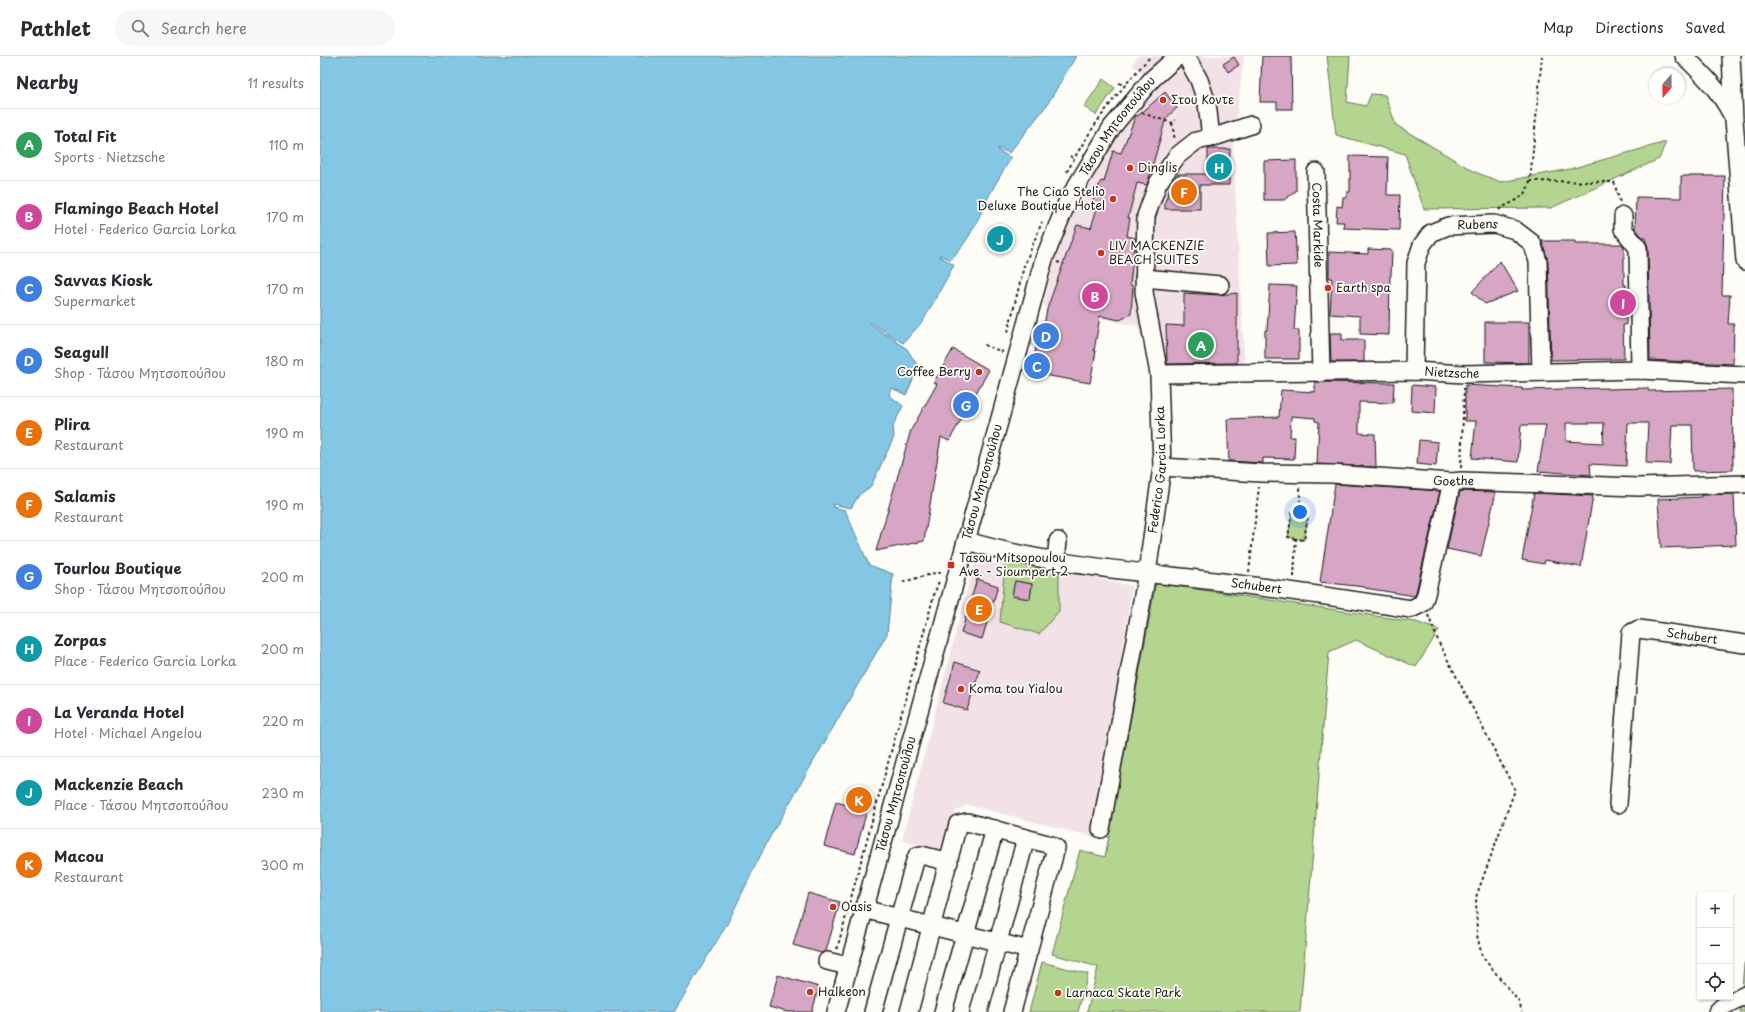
<!DOCTYPE html>
<html lang="en">
<head>
<meta charset="utf-8">
<style>
	:root { --surface:#fff; --page:#f7f7f7; --text:#2b2b33; --muted:#7c7c81; --line:#e1e1e2; --accent:#1a73e8 }
	body { margin:0; font-family:"Playpen Sans",sans-serif; background:var(--page); color:var(--text) }
	.controls { position:absolute; right:12px; bottom:12px; display:grid; overflow:hidden; border-radius:4px; box-shadow:0 1px 3px #0004 }
	.controls button { width:36px; height:36px; display:grid; place-items:center; padding:0; border:0; border-bottom:1px solid var(--line); background:var(--surface); color:var(--text); font:20px sans-serif }
	.compass { position:absolute; left:1329px; top:12px; width:36px; height:36px; border-radius:50%; background:var(--surface); box-shadow:0 1px 3px #0004; rotate:200deg }
	.you { position:absolute; left:980px; top:456px; width:14px; height:14px; margin:-10px; border:3px solid #fff; border-radius:50%; background:#1a73e8; box-shadow:0 0 0 6px #1a73e833 }
	.badge { display:grid; place-items:center; width:26px; height:26px; border-radius:50%; background:var(--accent); color:#fff; font-size:13px; font-weight:700 }
	.pin { position:absolute; translate:-50% -50%; border:2px solid #fff; box-shadow:0 1px 4px #0006 }
	.list { margin:0; padding:0; list-style:none }
	h2 { display:flex; justify-content:space-between; align-items:center; height:52px; margin:0; padding:0 16px; font-size:17px }
	h2 small { font-size:13px; font-weight:400; color:var(--muted) }
	.list li { display:grid; grid-template-columns:26px 1fr auto; gap:12px; align-items:center; box-sizing:border-box; height:72px; padding:0 16px; border-top:1px solid var(--line) }
	.list b { display:block; font-size:15px; white-space:nowrap }
	.list p { margin:0; font-size:13px; white-space:nowrap; color:var(--muted) }
	.list em { font-size:13px; font-style:normal; color:var(--muted) }
	.icon { flex:none; width:22px; height:22px; fill:none; stroke:currentColor; stroke-width:2; stroke-linecap:round; stroke-linejoin:round }
	.map { position:relative; flex:none; width:1425px; height:956px; overflow:hidden }
	header { display:flex; align-items:center; gap:24px; box-sizing:border-box; height:56px; padding:0 20px; background:var(--surface); border-bottom:1px solid var(--line) }
	header strong { font-size:19px }
	nav { display:flex; gap:22px; margin-inline-start:auto; font-size:14px }
	.search { width:280px; height:36px; background:var(--page); display:flex; align-items:center; gap:10px; box-sizing:border-box; padding:0 14px; border-radius:22px; color:var(--muted); font-size:15px }
	main { display:flex }
	aside { flex:1; background:var(--surface) }
	.map>svg:first-child { display:block }
	.built { fill:#f2e2e8 }
	.green { fill:#b3d58f; stroke:#687856; fill-rule:evenodd }
	.water { fill:#84c7e5; stroke:#5a8395 }
	.building { fill:#d7a6c4; stroke:#1c1c1c; fill-rule:evenodd }
	.lines { fill:none; stroke-linecap:round; stroke-linejoin:round }
	.minor-casing { stroke:#1c1c1c; stroke-width:20 }
	.path { stroke:#1c1c1c; stroke-width:2; stroke-dasharray:3 3; stroke-linecap:butt }
	.minor { stroke:#fdfcf7; stroke-width:17 }
	.poi-dot { fill:#c8321e; stroke:#fdfcf7; stroke-width:1.5 }
	.labels { text-anchor:middle; stroke-width:3.5; stroke-linejoin:round; paint-order:stroke }
	.poi-label { font-size:12px; fill:#1c1c1c; stroke:#fdfcf7; text-anchor:start }
	.street-label { font-size:12px; fill:#1c1c1c; stroke:#fdfcf7 }
</style>
</head>
<body>
<header>
<strong>Pathlet</strong>
<div class="search"><svg class="icon" aria-label="search" viewBox="0 0 24 24"><circle cx="10" cy="10" r="6"/><path d="M15 15l6 6"/></svg>Search here</div>
<nav><a>Map</a><a>Directions</a><a>Saved</a></nav>
</header>
<main>
<aside>
<h2>Nearby<small>11 results</small></h2>
<ul class="list">
<li><span class="badge" style="background:#2e9e5b">A</span><div><b>Total Fit</b><p>Sports · Nietzsche</p></div><em>110 m</em></li>
<li><span class="badge" style="background:#d1479c">B</span><div><b>Flamingo Beach Hotel</b><p>Hotel · Federico Garcia Lorka</p></div><em>170 m</em></li>
<li><span class="badge" style="background:#3f7fe0">C</span><div><b>Savvas Kiosk</b><p>Supermarket</p></div><em>170 m</em></li>
<li><span class="badge" style="background:#3f7fe0">D</span><div><b>Seagull</b><p>Shop · Τάσου Μητσοπούλου</p></div><em>180 m</em></li>
<li><span class="badge" style="background:#e8710a">E</span><div><b>Plira</b><p>Restaurant</p></div><em>190 m</em></li>
<li><span class="badge" style="background:#e8710a">F</span><div><b>Salamis</b><p>Restaurant</p></div><em>190 m</em></li>
<li><span class="badge" style="background:#3f7fe0">G</span><div><b>Tourlou Boutique</b><p>Shop · Τάσου Μητσοπούλου</p></div><em>200 m</em></li>
<li><span class="badge" style="background:#0f9aa8">H</span><div><b>Zorpas</b><p>Place · Federico Garcia Lorka</p></div><em>200 m</em></li>
<li><span class="badge" style="background:#d1479c">I</span><div><b>La Veranda Hotel</b><p>Hotel · Michael Angelou</p></div><em>220 m</em></li>
<li><span class="badge" style="background:#0f9aa8">J</span><div><b>Mackenzie Beach</b><p>Place · Τάσου Μητσοπούλου</p></div><em>230 m</em></li>
<li><span class="badge" style="background:#e8710a">K</span><div><b>Macou</b><p>Restaurant</p></div><em>300 m</em></li>
</ul>
</aside>
<div class="map">
<svg width="1425" height="956" viewBox="0 0 1425 956">
	<rect width="100%" height="100%" fill="#fdfcf7"/>
	<filter id="ink" filterUnits="userSpaceOnUse"><feTurbulence type="fractalNoise" baseFrequency=".025" numOctaves="2"/><feDisplacementMap in="SourceGraphic" scale="8" xChannelSelector="R" yChannelSelector="G"/><feConvolveMatrix kernelMatrix="1 2 1 2 8 2 1 2 1" color-interpolation-filters="sRGB"/></filter>
	<g filter="url(#ink)">
		<g class="built">
			<polygon points="818,0 924,0 913,89 925,318 839,318 817,270 723,250 749,146 837,27 812,9"/>
			<polygon points="685,505 680,566 739,555 739,514 812,530 774,781 647,749 635,755 624,796 582,784 653,510"/>
		</g>
		<g class="green">
			<polygon points="1007,0 1030,0 1027,46 1046,50 1051,38 1065,39 1076,69 1155,116 1181,126 1250,113 1346,86 1339,103 1231,152 1104,153 1085,98 1016,79"/>
			<polygon points="783,23 795,32 776,59 764,51"/>
			<polygon points="972,457 988,460 984,484 968,481"/>
			<path d="M 685,505 L 739,514 L 739,555 L 719,578 L 680,566 ZM 695,525 L 712,528 L 710,543 L 692,540 Z"/>
			<polygon points="836,527 1096,566 1119,574 1096,611 1036,584 1009,596 980,956 767,956 778,911 732,898 760,794 785,801"/>
			<polygon points="722,906 768,918 758,956 709,956"/>
			<polygon points="1425,906 1425,956 1420,956 1424,908"/>
		</g>
		<path class="water" d="M 0,0 L 756,0 L 727,49 L 689,97 L 678,92 L 678,94 L 691,102 C 684,114 676,126 670,138 C 657,163 651,184 630,204 L 621,199 L 619,200 L 634,209 L 603,265 L 583,287 L 550,266 L 549,267 L 587,293 L 597,309 L 593,323 L 586,339 L 572,332 L 569,339 L 583,350 L 573,370 L 574,381 L 551,430 L 539,439 L 531,452 L 513,448 L 513,451 L 525,454 L 549,509 L 573,518 L 567,578 L 447,786 L 407,868 L 354,956 L 0,956 Z"/>
		<g class="building">
			<polygon points="942,0 971,0 972,53 957,53 957,46 940,46"/>
			<polygon points="914,1 919,9 908,16 903,8"/>
			<polygon points="845,36 857,52 846,62 827,129 817,127 808,162 810,162 807,180 815,182 810,229 813,230 811,258 800,264 780,260 774,295 776,295 770,327 712,317 717,285 721,286 727,253 757,169 771,172 777,152 770,150 781,125 784,126 793,95 801,97 816,59 818,60"/>
			<polygon points="888,93 910,93 909,129 880,129 880,153 845,153 845,146 852,126 858,118 888,118"/>
			<polygon points="1030,100 1068,101 1067,139 1080,139 1079,174 1023,172 1024,166 1016,166 1017,150 1022,151 1023,141 1027,141 1027,136 1030,136"/>
			<polygon points="976,104 976,135 964,144 944,144 944,105"/>
			<polygon points="1361,120 1405,120 1402,239 1410,239 1408,268 1414,268 1413,308 1330,304 1328,192 1325,182 1323,182 1315,172 1316,141 1361,142"/>
			<polygon points="682,170 690,174 685,183 677,178"/>
			<polygon points="975,176 977,209 949,210 948,177"/>
			<polygon points="1222,185 1255,185 1255,188 1302,188 1304,191 1304,229 1306,229 1306,269 1303,269 1304,303 1231,304 1228,205"/>
			<polygon points="1048,193 1072,194 1071,220 1070,220 1069,279 1040,278 1040,260 1010,258 1012,222 1009,222 1009,196 1048,198"/>
			<polygon points="1180,205 1198,235 1165,248 1152,236"/>
			<polygon points="950,229 977,230 974,274 979,274 979,303 945,303 945,274 947,274"/>
			<polygon points="864,237 899,239 917,237 917,307 847,308 846,269 864,270"/>
			<polygon points="1165,266 1209,266 1209,307 1165,306"/>
			<polygon points="1010,277 1022,277 1022,284 1044,284 1044,306 1011,306"/>
			<polygon points="633,293 669,314 629,385 621,381 604,485 556,495 591,374 617,328 614,326"/>
			<polygon points="995,326 1074,327 1073,347 1039,346 1039,377 1055,378 1056,411 997,408 999,366 995,365 995,362 971,360 970,381 975,381 974,403 943,402 943,407 909,405 907,363 959,361 961,334 995,336"/>
			<polygon points="1092,329 1116,331 1115,357 1091,355"/>
			<path d="M 1145,329 L 1202,332 L 1202,334 L 1287,332 L 1287,333 L 1328,332 L 1328,335 L 1412,333 L 1413,414 L 1373,415 L 1372,369 L 1352,369 L 1350,408 L 1326,407 L 1328,367 L 1308,367 L 1306,410 L 1270,408 L 1271,419 L 1218,415 L 1226,369 L 1201,369 L 1198,406 L 1152,402 L 1156,365 L 1145,365 ZM 1246,367 L 1284,367 L 1283,387 L 1246,385 Z"/>
			<polygon points="1099,384 1118,386 1116,410 1097,408"/>
			<polygon points="1015,428 1120,435 1095,540 1045,532 1045,531 1000,526"/>
			<polygon points="1140,435 1176,436 1161,500 1127,493"/>
			<polygon points="1214,437 1273,440 1261,511 1225,504 1224,508 1202,504"/>
			<polygon points="1414,438 1416,489 1341,492 1338,443 1381,441 1381,439"/>
			<polygon points="657,523 678,530 662,583 641,577"/>
			<polygon points="695,525 712,528 710,543 692,540"/>
			<polygon points="635,606 660,614 647,654 623,647"/>
			<polygon points="516,746 547,754 535,798 504,790"/>
			<polygon points="488,837 520,846 506,895 501,897 473,889"/>
			<polygon points="458,919 499,931 492,956 467,956 449,951"/>
		</g>
		<g class="lines">
			<g class="minor-casing">
				<g id="minor">
					<path d="M 1364,0 C 1383,18 1400,35 1412,59"/>
					<polyline points="1411,0 1414,63 1425,205"/>
					<polyline points="891,82 931,69"/>
					<path id="s1" d="M 996,116 L 1001,317"/>
					<polyline points="1303,160 1303,173 1318,192 1320,314"/>
					<polyline points="824,222 900,229"/>
					<path id="s2" d="M 1094,315 L 1096,207 L 1102,189 L 1111,177 L 1128,170 L 1174,168 L 1195,174 L 1212,187 L 1218,205 L 1221,316"/>
					<path id="s3" d="M 839,318 L 1094,315 L 1144,318 L 1320,314 L 1425,319"/>
					<path id="s4" d="M 842,411 L 941,417 L 1012,418 L 1132,426 L 1141,425 L 1318,431 L 1425,428"/>
					<path id="s5" d="M 647,485 C 722,507 800,514 877,523 C 949,531 1020,542 1091,553 L 1103,547 L 1106,538 L 1132,426"/>
					<polyline points="736,505 738,485"/>
					<path id="s6" d="M 1298,748 L 1311,577 L 1319,573 L 1425,588"/>
					<path id="s7" d="M 781,773 L 827,517 L 842,411 L 839,318 L 824,236 L 826,160 L 838,127 L 857,100 L 876,85 L 891,82 L 887,47 L 879,24 L 866,0"/>
					<polyline points="543,853 709,894"/>
					<polyline points="507,905 528,910"/>
					<path id="s8" d="M 516,956 L 724,203 L 748,144 L 792,71 L 832,23 L 858,0"/>
					<polyline points="553,956 595,805 597,800 601,799 629,806"/>
					<polyline points="589,956 638,768 647,766 731,789 736,792 692,956"/>
					<polyline points="623,956 675,773"/>
					<polyline points="659,956 706,782"/>
					<polyline points="1397,956 1402,951 1425,939"/>
				</g>
			</g>
			<g class="path">
				<polyline points="799,27 804,29"/>
				<polyline points="822,57 852,67 856,64"/>
				<polyline points="852,67 855,84"/>
				<polyline points="750,100 754,103"/>
				<path d="M 747,116 C 769,73 798,35 831,0"/>
				<polyline points="1210,125 1294,126 1300,147"/>
				<path d="M 1179,154 L 1181,152 C 1196,144 1205,143 1210,125 L 1222,0"/>
				<polyline points="737,206 744,208"/>
				<polyline points="688,276 704,210 722,166"/>
				<polyline points="664,289 683,296"/>
				<polyline points="1141,412 1144,332"/>
				<polyline points="976,483 968,481 972,457 980,458"/>
				<polyline points="929,516 939,431"/>
				<polyline points="974,521 976,483 984,484 988,460 980,458 980,431"/>
				<polyline points="583,526 615,517 622,517"/>
				<polyline points="1108,559 1119,587 1195,734 1156,841 1157,879 1162,900 1199,946 1202,956"/>
				<polyline points="517,893 614,539 619,525"/>
			</g>
			<use href="#minor" class="minor"/>
		</g>
	</g>
	<g class="poi-dot">
		<circle cx="843" cy="44" r="4"/>
		<circle cx="810" cy="112" r="4"/>
		<circle cx="793" cy="143" r="4"/>
		<circle cx="781" cy="197" r="4"/>
		<circle cx="1008" cy="232" r="4"/>
		<circle cx="659" cy="316" r="4"/>
		<rect x="627" y="505" width="8" height="8" rx="2"/>
		<circle cx="641" cy="633" r="4"/>
		<circle cx="513" cy="851" r="4"/>
		<circle cx="490" cy="936" r="4"/>
		<circle cx="738" cy="937" r="4"/>
	</g>
	<g class="labels">
		<g class="poi-label">
			<text x="851" y="48">Στου Κοντε</text>
			<text x="818" y="116">Dinglis</text>
			<text x="785" y="140" text-anchor="end">The Ciao Stelio<tspan x="785" dy="14">Deluxe Boutique Hotel</tspan></text>
			<text x="789" y="194">LIV MACKENZIE<tspan x="789" dy="14">BEACH SUITES</tspan></text>
			<text x="1016" y="236">Earth spa</text>
			<text x="651" y="320" text-anchor="end">Coffee Berry</text>
			<text x="639" y="506">Tasou Mitsopoulou<tspan x="639" dy="14">Ave. - Sioumpert 2</tspan></text>
			<text x="649" y="637">Koma tou Yialou</text>
			<text x="521" y="855">Oasis</text>
			<text x="498" y="940">Halkeon</text>
			<text x="746" y="941">Larnaca Skate Park</text>
		</g>
		<g class="street-label">
			<text dy="4" stroke="none"><textPath href="#s8" startOffset="934">Τάσου Μητσοπούλου</textPath></text>
			<text dy="4" stroke="none"><textPath href="#s1" startOffset="53">Costa Markide</textPath></text>
			<text dy="4" stroke="none"><textPath href="#s2" startOffset="190">Rubens</textPath></text>
			<text dy="4" stroke="none"><textPath href="#s3" startOffset="293">Nietzsche</textPath></text>
			<text dy="4" stroke="none"><textPath href="#s7" startOffset="364">Federico Garcia Lorka</textPath></text>
			<text dy="4" stroke="none"><textPath href="#s4" startOffset="292">Goethe</textPath></text>
			<text dy="4" stroke="none"><textPath href="#s8" startOffset="550">Τάσου Μητσοπούλου</textPath></text>
			<text dy="4" stroke="none"><textPath href="#s5" startOffset="293">Schubert</textPath></text>
			<text dy="4" stroke="none"><textPath href="#s6" startOffset="234">Schubert</textPath></text>
			<text dy="4" stroke="none"><textPath href="#s8" startOffset="226">Τάσου Μητσοπούλου</textPath></text>
		</g>
	</g>
</svg>
<div class="controls">
<button>+</button>
<button>−</button>
<button><svg class="icon" aria-label="locate" viewBox="0 0 24 24"><circle cx="12" cy="12" r="6"/><path d="M12 2v4M12 18v4M2 12h4M18 12h4"/></svg></button>
</div>
<svg class="compass" viewBox="-18 -18 36 36"><path d="M0-13l5 13h-10z" fill="#e53935"/><path d="M0 13l5-13h-10z" fill="#7c7c81"/></svg>
<div class="you"></div>
<div class="pin badge" style="left:881px;top:289px;background:#2e9e5b">A</div>
<div class="pin badge" style="left:775px;top:240px;background:#d1479c">B</div>
<div class="pin badge" style="left:717px;top:310px;background:#3f7fe0">C</div>
<div class="pin badge" style="left:726px;top:280px;background:#3f7fe0">D</div>
<div class="pin badge" style="left:659px;top:553px;background:#e8710a">E</div>
<div class="pin badge" style="left:864px;top:136px;background:#e8710a">F</div>
<div class="pin badge" style="left:646px;top:349px;background:#3f7fe0">G</div>
<div class="pin badge" style="left:899px;top:111px;background:#0f9aa8">H</div>
<div class="pin badge" style="left:1303px;top:247px;background:#d1479c">I</div>
<div class="pin badge" style="left:680px;top:183px;background:#0f9aa8">J</div>
<div class="pin badge" style="left:539px;top:744px;background:#e8710a">K</div>
</div>
</main>
</body>
</html>
